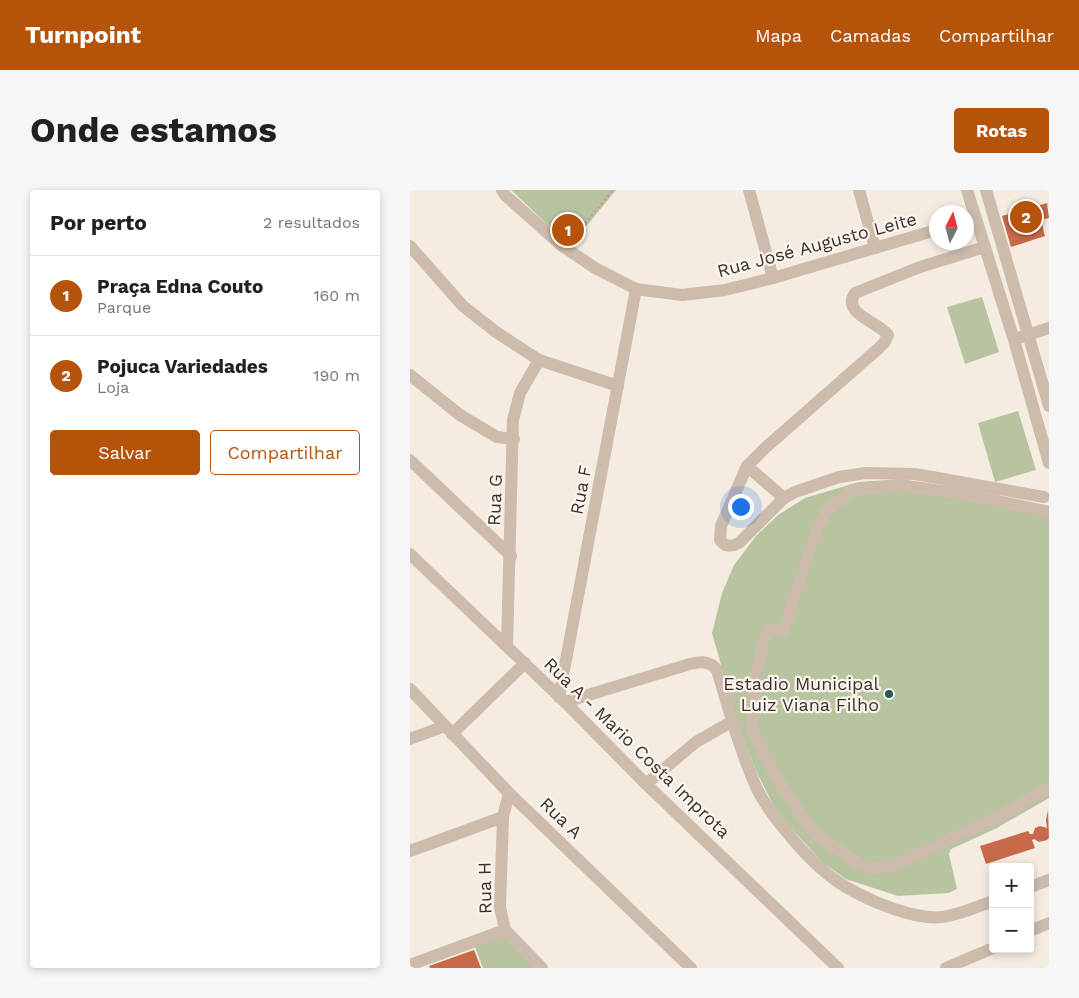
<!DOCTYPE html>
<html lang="pt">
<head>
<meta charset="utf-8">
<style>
	:root { --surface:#fff; --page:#f6f6f6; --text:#202124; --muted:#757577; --line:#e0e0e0; --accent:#b45309 }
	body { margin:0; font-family:"Work Sans",sans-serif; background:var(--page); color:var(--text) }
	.controls { position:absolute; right:15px; bottom:15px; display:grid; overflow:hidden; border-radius:5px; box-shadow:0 2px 8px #0003 }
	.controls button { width:45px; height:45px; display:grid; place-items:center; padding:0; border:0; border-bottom:1px solid var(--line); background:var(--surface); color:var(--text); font:25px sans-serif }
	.compass { position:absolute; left:519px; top:15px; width:45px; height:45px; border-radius:50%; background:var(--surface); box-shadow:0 2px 8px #0003; rotate:6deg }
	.you { position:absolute; left:330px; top:316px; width:18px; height:18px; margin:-12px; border:4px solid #fff; border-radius:50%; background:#1a73e8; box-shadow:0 0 0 8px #1a73e833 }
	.badge { display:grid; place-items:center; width:32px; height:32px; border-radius:50%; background:var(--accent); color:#fff; font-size:16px; font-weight:700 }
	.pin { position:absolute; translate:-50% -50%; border:2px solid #fff; box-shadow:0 1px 5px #0006 }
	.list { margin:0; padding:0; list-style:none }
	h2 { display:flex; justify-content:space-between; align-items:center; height:65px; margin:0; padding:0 20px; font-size:21px }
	h2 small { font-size:16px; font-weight:400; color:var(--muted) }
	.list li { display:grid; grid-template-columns:32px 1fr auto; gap:15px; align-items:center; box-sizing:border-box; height:80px; padding:0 20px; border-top:1px solid var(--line) }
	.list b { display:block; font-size:19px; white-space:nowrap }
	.list p { margin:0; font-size:16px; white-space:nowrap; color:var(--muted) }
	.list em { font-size:16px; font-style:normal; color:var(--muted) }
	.actions { display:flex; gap:10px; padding:15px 20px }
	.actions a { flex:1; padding:11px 0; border:1px solid var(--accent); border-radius:5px; text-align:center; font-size:18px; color:var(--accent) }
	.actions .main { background:var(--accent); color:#fff }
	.map { position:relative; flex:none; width:639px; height:778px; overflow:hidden; border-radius:5px }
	header { display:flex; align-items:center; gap:30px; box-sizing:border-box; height:70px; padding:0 25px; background:var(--accent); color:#fff }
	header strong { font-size:24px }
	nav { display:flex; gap:28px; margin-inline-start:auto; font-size:18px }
	.intro { display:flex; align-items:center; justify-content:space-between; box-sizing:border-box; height:120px; padding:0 30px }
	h1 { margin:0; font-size:35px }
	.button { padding:12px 22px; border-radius:5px; background:var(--accent); color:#fff; font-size:18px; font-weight:700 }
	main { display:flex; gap:30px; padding:0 30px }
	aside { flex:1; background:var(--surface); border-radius:5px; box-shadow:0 2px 8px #0003 }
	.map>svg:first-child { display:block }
	.green { fill:#b8c4a0 }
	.building { fill:#c8694b }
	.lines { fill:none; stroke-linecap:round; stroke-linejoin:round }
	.path { stroke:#b9a596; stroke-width:2.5; stroke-dasharray:2.5 2.5; stroke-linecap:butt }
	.minor { stroke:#cdbbac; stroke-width:12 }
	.poi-dot { fill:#1f5a5e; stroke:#fbf5ee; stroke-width:2 }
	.labels { text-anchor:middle; stroke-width:4.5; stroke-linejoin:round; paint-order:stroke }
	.street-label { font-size:18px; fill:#3b302b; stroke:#fbf5ee }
	.poi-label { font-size:18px; fill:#3b302b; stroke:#fbf5ee; text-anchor:end }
</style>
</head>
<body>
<header>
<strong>Turnpoint</strong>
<nav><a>Mapa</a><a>Camadas</a><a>Compartilhar</a></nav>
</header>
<div class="intro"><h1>Onde estamos</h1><a class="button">Rotas</a></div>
<main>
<aside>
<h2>Por perto<small>2 resultados</small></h2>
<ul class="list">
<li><span class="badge">1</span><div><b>Praça Edna Couto</b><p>Parque</p></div><em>160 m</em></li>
<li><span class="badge">2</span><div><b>Pojuca Variedades</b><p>Loja</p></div><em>190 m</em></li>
</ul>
<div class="actions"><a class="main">Salvar</a><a>Compartilhar</a></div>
</aside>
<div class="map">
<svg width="639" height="778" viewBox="0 0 639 778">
	<rect width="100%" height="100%" fill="#f4ebe1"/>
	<g class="green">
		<polygon points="101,0 206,0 160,56"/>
		<polygon points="572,107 589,162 555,174 537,117"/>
		<polygon points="608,221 626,280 585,292 568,233"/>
		<polygon points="477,290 516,293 639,316 639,608 585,639 541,659 539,664 547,699 539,703 488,706 436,689 413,673 368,624 346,581 328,534 302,443 312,403 324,375 346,346 368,325 395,308 449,292"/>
		<polygon points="95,746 125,778 73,778 65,757"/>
	</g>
	<g class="building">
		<polygon points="637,13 639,28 631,30 635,46 601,57 592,26"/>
		<polygon points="638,620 639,648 637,650 629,652 624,649 622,650 625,658 576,674 570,656 618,641 620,644 623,644 625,638 630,636 637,638 636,630"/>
		<polygon points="64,760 71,778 20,778 19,776"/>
	</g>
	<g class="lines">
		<polyline class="path" points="162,47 163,48 203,0"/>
		<g class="minor">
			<polyline points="92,0 95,5 151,55 185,78 226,99 272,105 315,100 363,88 526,40"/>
			<polyline points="339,0 363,88"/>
			<polyline points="449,0 465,58"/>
			<polyline points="557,0 604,150 639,273"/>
			<polyline points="576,0 639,216"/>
			<polyline points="0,56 53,116 86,142 129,170 208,196"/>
			<path d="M 575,57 L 510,77 L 445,103 C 431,124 469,132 478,145 L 474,153 L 469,158 L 355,258 L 337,276 L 311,336 L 310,350 C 315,357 321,357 329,353 L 374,308 L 385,302 L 429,287 L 456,283 L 505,284 L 634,307"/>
			<polyline points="611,147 639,138"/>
			<polyline points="0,185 50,225 87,247 104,249"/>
			<polyline points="0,270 101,366"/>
			<polyline points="337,276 374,308"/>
			<polyline points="639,322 559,305 490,295 442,300 418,320 408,336 374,440 357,440 345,485 342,540 365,585 401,640 450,675 462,679 485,675 593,624 639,598"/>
			<polyline points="0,364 155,512 236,594 428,778"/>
			<polyline points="97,456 103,230 110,203 129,170"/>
			<polyline points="0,499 99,603 281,778"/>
			<polyline points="149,507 226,99"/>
			<path d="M 155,512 L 280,474 C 291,471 300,471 307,480 C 319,520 330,561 347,599 C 354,613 365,628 375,640 C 408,681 433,701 484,719 C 499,724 516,729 532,727 C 550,725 566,717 583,711"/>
			<polyline points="42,544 115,473"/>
			<polyline points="0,549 35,536"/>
			<polyline points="236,594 286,552 323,531"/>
			<polyline points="99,603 93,627 90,717 95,740 132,778"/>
			<polyline points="0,661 93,627"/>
			<polyline points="620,697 639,690"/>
			<polyline points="620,741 639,733"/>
			<polyline points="0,775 95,740"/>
			<polyline points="536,778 583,758"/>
		</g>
	</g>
	<circle class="poi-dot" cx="479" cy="504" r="5"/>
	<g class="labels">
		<g class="street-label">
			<text transform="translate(407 55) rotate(-15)" y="6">Rua José Augusto Leite</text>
			<text transform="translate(171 300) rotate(-79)" y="6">Rua F</text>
			<text transform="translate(85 310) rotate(-88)" y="6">Rua G</text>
			<text transform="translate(227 558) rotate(44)" y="6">Rua A - Mario Costa Improta</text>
			<text transform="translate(151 628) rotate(44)" y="6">Rua A</text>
			<text transform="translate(75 698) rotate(-91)" y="6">Rua H</text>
		</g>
		<g class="poi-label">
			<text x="469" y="500">Estadio Municipal<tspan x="469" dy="21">Luiz Viana Filho</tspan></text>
		</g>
	</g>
</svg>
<div class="controls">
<button>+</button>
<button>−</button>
</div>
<svg class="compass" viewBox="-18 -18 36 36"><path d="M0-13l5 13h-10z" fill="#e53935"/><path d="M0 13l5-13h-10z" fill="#757577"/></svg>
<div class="you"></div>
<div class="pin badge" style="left:158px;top:40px">1</div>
<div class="pin badge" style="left:616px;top:27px">2</div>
</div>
</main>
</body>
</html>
